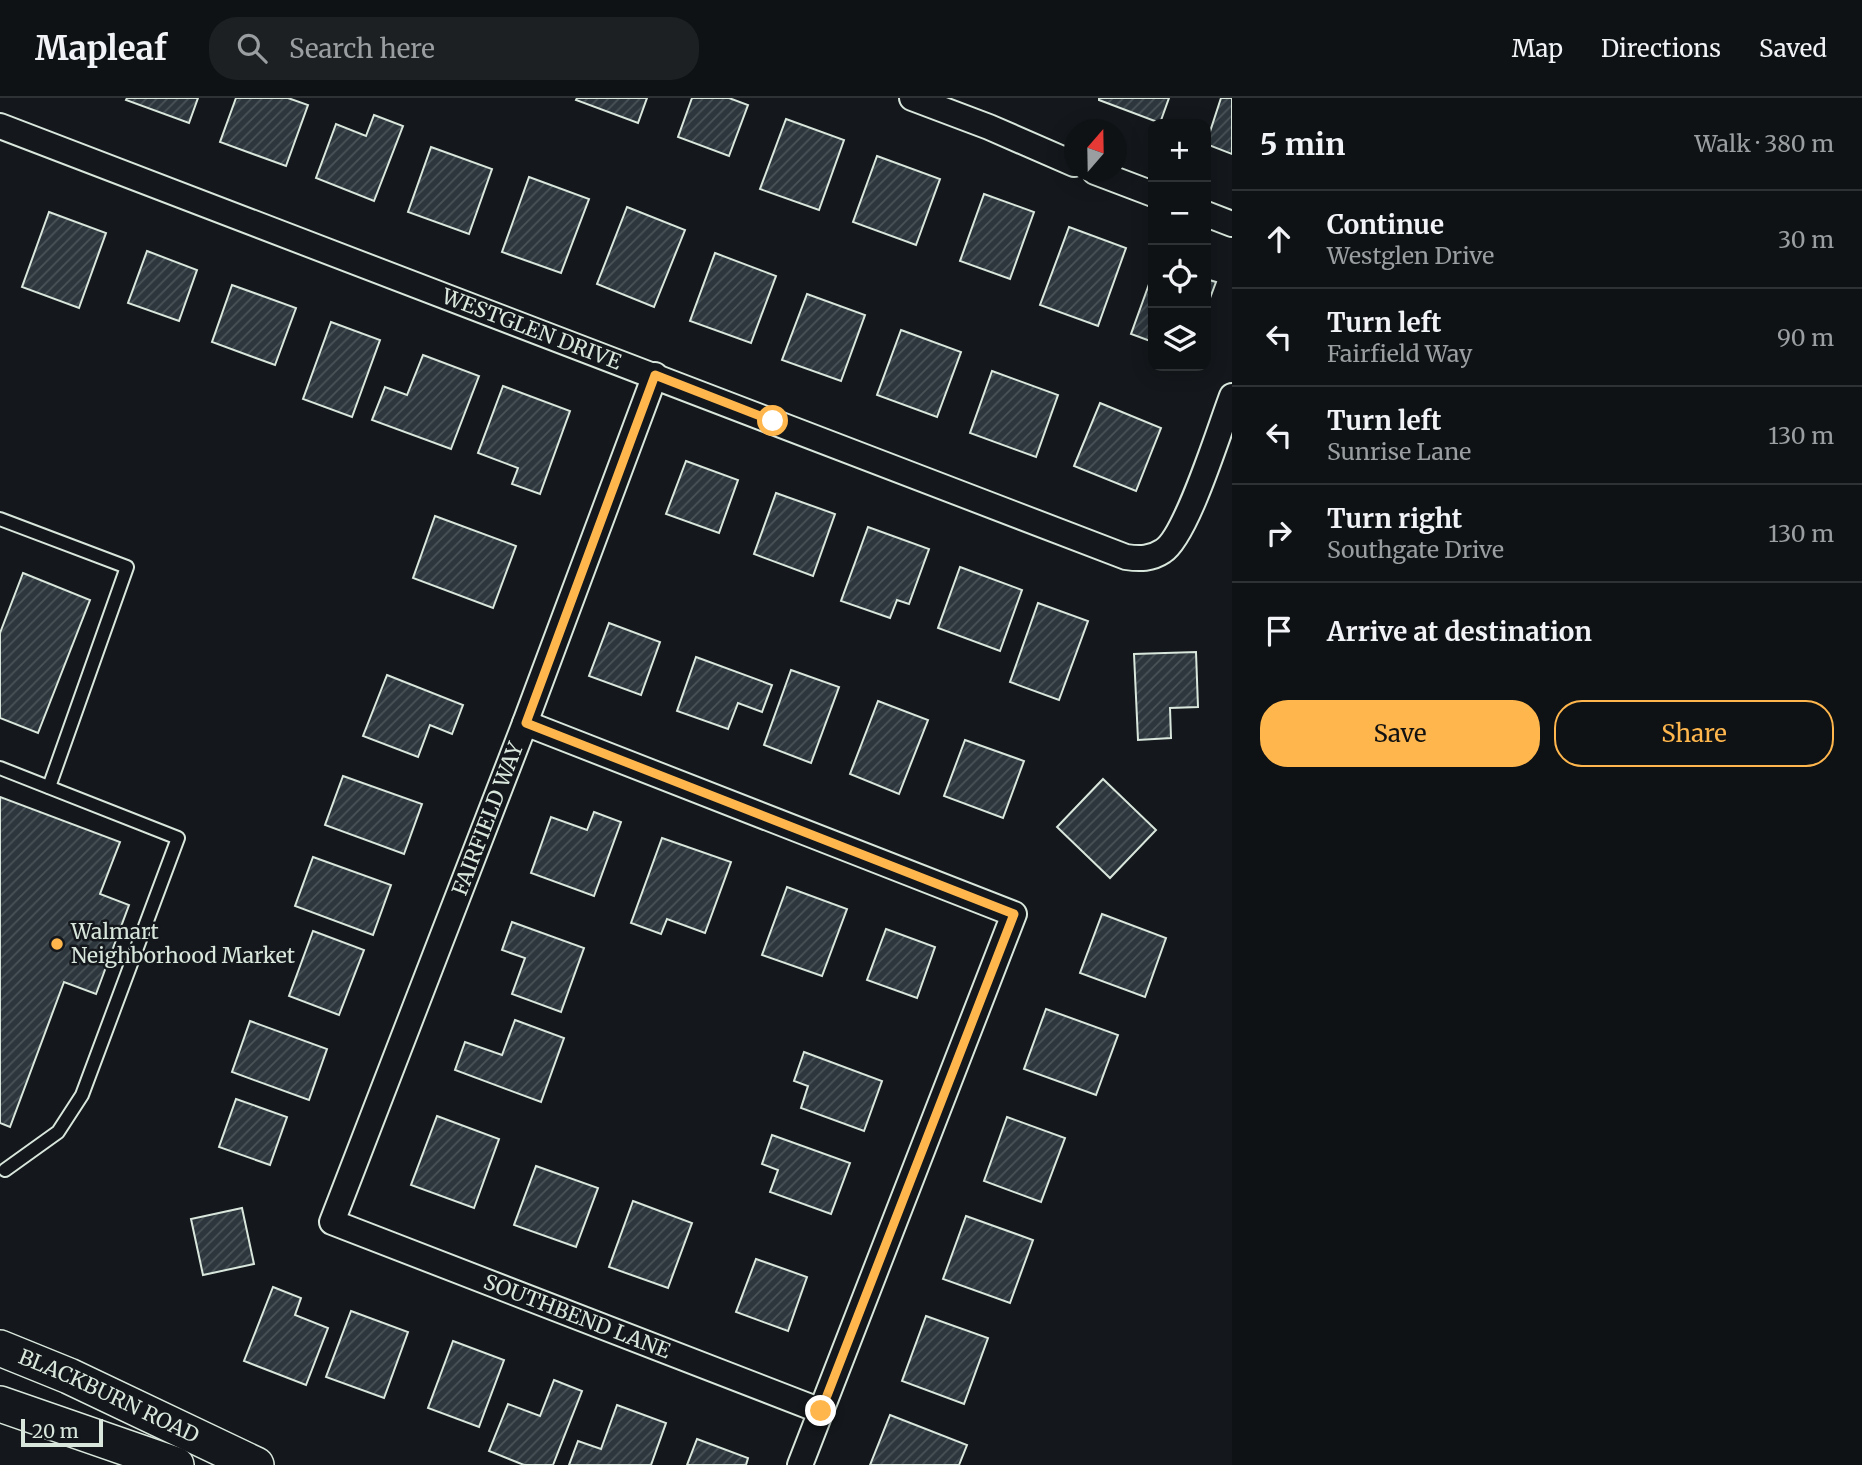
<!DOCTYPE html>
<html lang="en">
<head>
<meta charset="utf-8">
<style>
	:root { --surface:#0f1215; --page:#1d2022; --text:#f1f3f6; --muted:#9b9ea0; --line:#2f3234; --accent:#ffb74d }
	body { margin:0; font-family:Merriweather,serif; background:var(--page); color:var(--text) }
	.controls { position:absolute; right:21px; top:21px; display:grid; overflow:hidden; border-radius:14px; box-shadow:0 4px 18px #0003 }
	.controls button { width:63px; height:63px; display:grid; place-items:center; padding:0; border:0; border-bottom:2px solid var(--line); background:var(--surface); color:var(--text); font:35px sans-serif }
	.compass { position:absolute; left:1064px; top:21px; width:63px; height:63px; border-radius:50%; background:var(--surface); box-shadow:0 4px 18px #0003; rotate:20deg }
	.scale { position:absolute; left:21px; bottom:18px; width:82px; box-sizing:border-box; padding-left:7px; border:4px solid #d8e6dc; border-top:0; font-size:19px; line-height:24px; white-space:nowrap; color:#d8e6dc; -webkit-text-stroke:5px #14181c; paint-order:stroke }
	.stop { position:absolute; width:21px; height:21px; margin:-16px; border:5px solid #ffb74d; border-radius:50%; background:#fff }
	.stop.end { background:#ffb74d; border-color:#fff; box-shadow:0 2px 7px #0008 }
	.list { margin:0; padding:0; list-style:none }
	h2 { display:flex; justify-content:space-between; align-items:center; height:91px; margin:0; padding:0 28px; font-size:30px }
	h2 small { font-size:23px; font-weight:400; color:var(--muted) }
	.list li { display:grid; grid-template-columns:46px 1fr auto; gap:21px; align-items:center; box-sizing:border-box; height:98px; padding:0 28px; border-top:2px solid var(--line) }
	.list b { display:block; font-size:26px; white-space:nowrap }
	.list p { margin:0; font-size:23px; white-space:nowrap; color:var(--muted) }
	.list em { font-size:23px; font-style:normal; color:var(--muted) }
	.actions { display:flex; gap:14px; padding:21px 28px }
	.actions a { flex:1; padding:16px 0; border:2px solid var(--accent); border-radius:28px; text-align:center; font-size:24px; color:var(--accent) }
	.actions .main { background:var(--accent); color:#111 }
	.icon { flex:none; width:38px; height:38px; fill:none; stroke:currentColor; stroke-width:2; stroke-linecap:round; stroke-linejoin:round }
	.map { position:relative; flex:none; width:1232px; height:1367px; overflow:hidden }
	header { display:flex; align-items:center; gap:42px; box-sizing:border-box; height:98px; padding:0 35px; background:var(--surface); border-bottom:2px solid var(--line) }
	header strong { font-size:33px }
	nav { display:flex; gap:38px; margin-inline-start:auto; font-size:24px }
	.search { width:490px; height:63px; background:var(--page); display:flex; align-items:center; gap:18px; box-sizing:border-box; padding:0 24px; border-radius:28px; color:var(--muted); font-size:26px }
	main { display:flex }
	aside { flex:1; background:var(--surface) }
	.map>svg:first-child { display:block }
	.building { fill:url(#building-hatch); stroke:#d8e6dc; stroke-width:2 }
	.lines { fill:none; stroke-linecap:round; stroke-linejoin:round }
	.lane-casing { stroke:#d8e6dc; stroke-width:16 }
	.street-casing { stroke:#d8e6dc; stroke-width:28 }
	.secondary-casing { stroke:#d8e6dc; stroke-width:38 }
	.lane { stroke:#14181c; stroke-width:12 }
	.street { stroke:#14181c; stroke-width:24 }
	.secondary { stroke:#14181c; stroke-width:35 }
	.route { stroke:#ffb74d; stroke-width:9 }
	.poi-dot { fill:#ffb74d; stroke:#14181c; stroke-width:2.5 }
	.labels { text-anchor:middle; stroke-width:5; stroke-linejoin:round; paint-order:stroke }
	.street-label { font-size:21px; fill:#d8e6dc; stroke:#14181c }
	.poi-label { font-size:21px; fill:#d8e6dc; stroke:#14181c; text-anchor:start }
</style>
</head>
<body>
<header>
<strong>Mapleaf</strong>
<div class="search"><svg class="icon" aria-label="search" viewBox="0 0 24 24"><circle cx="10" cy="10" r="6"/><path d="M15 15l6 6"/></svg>Search here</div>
<nav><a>Map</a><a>Directions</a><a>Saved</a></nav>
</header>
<main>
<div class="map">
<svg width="1232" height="1367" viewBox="0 0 1232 1367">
	<defs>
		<pattern id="building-hatch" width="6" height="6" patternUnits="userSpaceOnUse" patternTransform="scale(1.75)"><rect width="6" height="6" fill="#2c363c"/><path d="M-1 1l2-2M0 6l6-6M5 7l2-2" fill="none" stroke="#4a5358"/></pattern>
	</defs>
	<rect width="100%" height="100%" fill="#14181c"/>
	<g class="building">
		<polygon points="127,0 198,0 189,25 126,2"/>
		<polygon points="236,0 288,0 308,7 286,68 220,44"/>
		<polygon points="577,0 647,0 638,25 576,2"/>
		<polygon points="692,0 729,0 748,7 729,58 678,39"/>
		<polygon points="1099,0 1169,0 1160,25 1099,2"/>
		<polygon points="1221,0 1232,0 1232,56 1206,46"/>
		<polygon points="374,17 403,28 374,103 316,80 336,26 366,38"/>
		<polygon points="786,21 844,42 819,112 760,91"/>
		<polygon points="431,49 492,71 469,136 408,114"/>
		<polygon points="877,58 940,81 916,147 853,124"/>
		<polygon points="529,79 589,101 561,175 502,154"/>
		<polygon points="984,96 1034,114 1010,181 960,163"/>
		<polygon points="627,109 685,132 654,209 597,186"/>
		<polygon points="49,114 106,135 79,210 22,189"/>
		<polygon points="1069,129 1126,150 1098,228 1040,207"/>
		<polygon points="147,153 197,172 179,223 128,205"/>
		<polygon points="715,155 776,178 751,245 690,223"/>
		<polygon points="1153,175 1153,244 1131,236"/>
		<polygon points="1206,181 1216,184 1206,211"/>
		<polygon points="232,187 296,210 275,267 212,244"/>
		<polygon points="807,196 865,217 841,283 782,262"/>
		<polygon points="331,224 380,242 352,319 303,301"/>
		<polygon points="901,232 961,254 937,319 877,297"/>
		<polygon points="423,257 479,278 451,351 372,322 385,289 407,297"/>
		<polygon points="992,273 1058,297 1036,359 970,335"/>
		<polygon points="503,288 570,313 540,396 512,386 518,370 478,355"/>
		<polygon points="1100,305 1161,330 1136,393 1074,368"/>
		<polygon points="686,363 738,382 719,435 666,416"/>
		<polygon points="776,395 835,416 813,478 754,456"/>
		<polygon points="435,418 516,448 493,510 413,480"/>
		<polygon points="868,429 929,451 909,506 897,502 890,520 841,503"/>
		<polygon points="960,469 1022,492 1000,553 938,530"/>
		<polygon points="23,475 90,502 38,635 0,620 0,535"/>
		<polygon points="1038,505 1088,523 1059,602 1010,584"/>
		<polygon points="609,525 660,544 641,597 589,578"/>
		<polygon points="1196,554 1198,609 1170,610 1171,640 1138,642 1134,556"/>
		<polygon points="696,559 772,587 762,614 738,605 728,631 677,613"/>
		<polygon points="791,572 839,589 811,665 764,647"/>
		<polygon points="387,577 463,607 452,636 430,627 418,659 363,638"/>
		<polygon points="878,603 928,622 899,696 850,676"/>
		<polygon points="965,642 1024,663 1003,720 944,698"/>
		<polygon points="343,678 422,706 404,756 325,727"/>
		<polygon points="1103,681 1156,732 1110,780 1057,729"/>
		<polygon points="0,699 120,744 100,796 129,807 96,896 64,884 10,1029 0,1025"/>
		<polygon points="594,714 621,724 594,798 531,775 551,719 587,732"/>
		<polygon points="662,740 731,764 705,835 667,821 661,836 631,825"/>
		<polygon points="313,759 391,787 373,837 295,808"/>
		<polygon points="787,789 847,811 822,878 762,857"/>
		<polygon points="1102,816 1166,840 1145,899 1080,875"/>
		<polygon points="512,824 584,850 561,914 512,896 525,860 502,852"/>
		<polygon points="886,831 935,849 917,900 867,882"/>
		<polygon points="313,833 364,852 339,917 289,898"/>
		<polygon points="1046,911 1118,937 1096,997 1024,971"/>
		<polygon points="515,922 564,940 541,1004 455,972 465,944 502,957"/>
		<polygon points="250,923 327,951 309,1002 232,974"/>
		<polygon points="804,954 882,983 864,1033 801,1010 808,988 794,983"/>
		<polygon points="236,1001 287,1019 270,1067 219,1049"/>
		<polygon points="437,1018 499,1041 474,1110 411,1087"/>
		<polygon points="1007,1019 1065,1040 1041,1104 984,1083"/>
		<polygon points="772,1037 850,1065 831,1116 770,1094 778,1072 762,1066"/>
		<polygon points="536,1068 598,1090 576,1149 514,1127"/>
		<polygon points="633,1103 692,1125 668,1190 609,1169"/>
		<polygon points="242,1110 254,1166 203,1177 191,1121"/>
		<polygon points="966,1118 1033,1142 1010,1205 943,1181"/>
		<polygon points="756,1161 807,1179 788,1233 736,1214"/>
		<polygon points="273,1189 301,1200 295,1217 328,1230 306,1287 244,1263"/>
		<polygon points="351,1213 408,1234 384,1300 326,1279"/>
		<polygon points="926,1218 988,1240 964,1306 902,1283"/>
		<polygon points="453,1243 504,1262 479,1329 428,1310"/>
		<polygon points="554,1282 582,1293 553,1367 524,1367 489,1353 508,1306 540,1318"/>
		<polygon points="617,1307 666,1325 651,1367 569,1367 578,1343 601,1351"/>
		<polygon points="890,1317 967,1347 959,1367 870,1367"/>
		<polygon points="697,1341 748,1360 746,1367 687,1367"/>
	</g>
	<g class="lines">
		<g class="lane-casing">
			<g id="lane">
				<polyline points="0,421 127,469 49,689"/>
				<polyline points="0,670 178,740 82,997 58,1034 5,1072"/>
			</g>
		</g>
		<g class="street-casing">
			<g id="street">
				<polyline points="912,0 989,29 1074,66"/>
				<path id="s1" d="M 0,28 L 1126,459 C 1140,461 1151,461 1163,453 C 1187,438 1220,329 1232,298"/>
				<polyline points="1095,74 1153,96"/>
				<polyline points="1206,116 1232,126"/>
				<path id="s2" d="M 655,277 L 525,625 L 332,1124 L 821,1313"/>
				<polyline points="525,625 1014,816 800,1367"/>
			</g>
		</g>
		<g class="secondary-casing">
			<g id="secondary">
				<path id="s3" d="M 0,1250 L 69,1278 L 256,1367"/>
				<polyline points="0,1306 176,1367"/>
			</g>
		</g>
		<use href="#lane" class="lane"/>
		<use href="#street" class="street"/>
		<use href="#secondary" class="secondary"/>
	</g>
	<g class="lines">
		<polyline class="route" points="773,323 655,277 526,625 1014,816 821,1313"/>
	</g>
	<circle class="poi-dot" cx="57" cy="846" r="7"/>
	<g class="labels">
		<g class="street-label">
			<text dy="7" stroke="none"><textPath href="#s1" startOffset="569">WESTGLEN DRIVE</textPath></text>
			<text transform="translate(488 721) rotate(-69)" y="7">FAIRFIELD WAY</text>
			<text dy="7" stroke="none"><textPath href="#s2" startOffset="1169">SOUTHBEND LANE</textPath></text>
			<text dy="7" stroke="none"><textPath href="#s3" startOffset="119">BLACKBURN ROAD</textPath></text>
		</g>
		<g class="poi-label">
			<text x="71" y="841">Walmart<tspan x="71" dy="24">Neighborhood Market</tspan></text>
		</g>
	</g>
</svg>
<div class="controls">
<button>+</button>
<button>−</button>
<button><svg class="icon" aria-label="locate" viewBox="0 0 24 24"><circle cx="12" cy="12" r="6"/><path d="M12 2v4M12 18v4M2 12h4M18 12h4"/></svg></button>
<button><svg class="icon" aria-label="layers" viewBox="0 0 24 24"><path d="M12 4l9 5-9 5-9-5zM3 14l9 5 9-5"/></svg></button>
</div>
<svg class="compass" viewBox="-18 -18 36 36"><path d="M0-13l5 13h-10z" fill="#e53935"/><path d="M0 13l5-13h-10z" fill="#9b9ea0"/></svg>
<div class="scale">20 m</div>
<div class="stop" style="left:773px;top:323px"></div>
<div class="stop end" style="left:821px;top:1313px"></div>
</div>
<aside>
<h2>5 min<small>Walk · 380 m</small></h2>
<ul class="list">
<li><svg class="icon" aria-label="ahead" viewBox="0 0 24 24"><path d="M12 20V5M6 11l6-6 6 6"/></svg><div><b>Continue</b><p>Westglen Drive</p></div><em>30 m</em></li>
<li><svg class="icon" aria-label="left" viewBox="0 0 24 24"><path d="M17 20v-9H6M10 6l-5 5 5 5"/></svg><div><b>Turn left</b><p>Fairfield Way</p></div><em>90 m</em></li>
<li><svg class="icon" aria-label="left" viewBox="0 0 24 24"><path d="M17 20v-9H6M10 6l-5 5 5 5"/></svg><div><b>Turn left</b><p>Sunrise Lane</p></div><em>130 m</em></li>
<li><svg class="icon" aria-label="right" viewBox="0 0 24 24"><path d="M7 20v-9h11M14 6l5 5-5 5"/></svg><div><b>Turn right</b><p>Southgate Drive</p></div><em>130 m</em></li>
<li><svg class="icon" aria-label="arrive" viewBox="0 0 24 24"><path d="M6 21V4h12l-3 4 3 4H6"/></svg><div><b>Arrive at destination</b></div></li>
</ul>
<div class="actions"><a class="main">Save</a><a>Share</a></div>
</aside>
</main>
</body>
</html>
